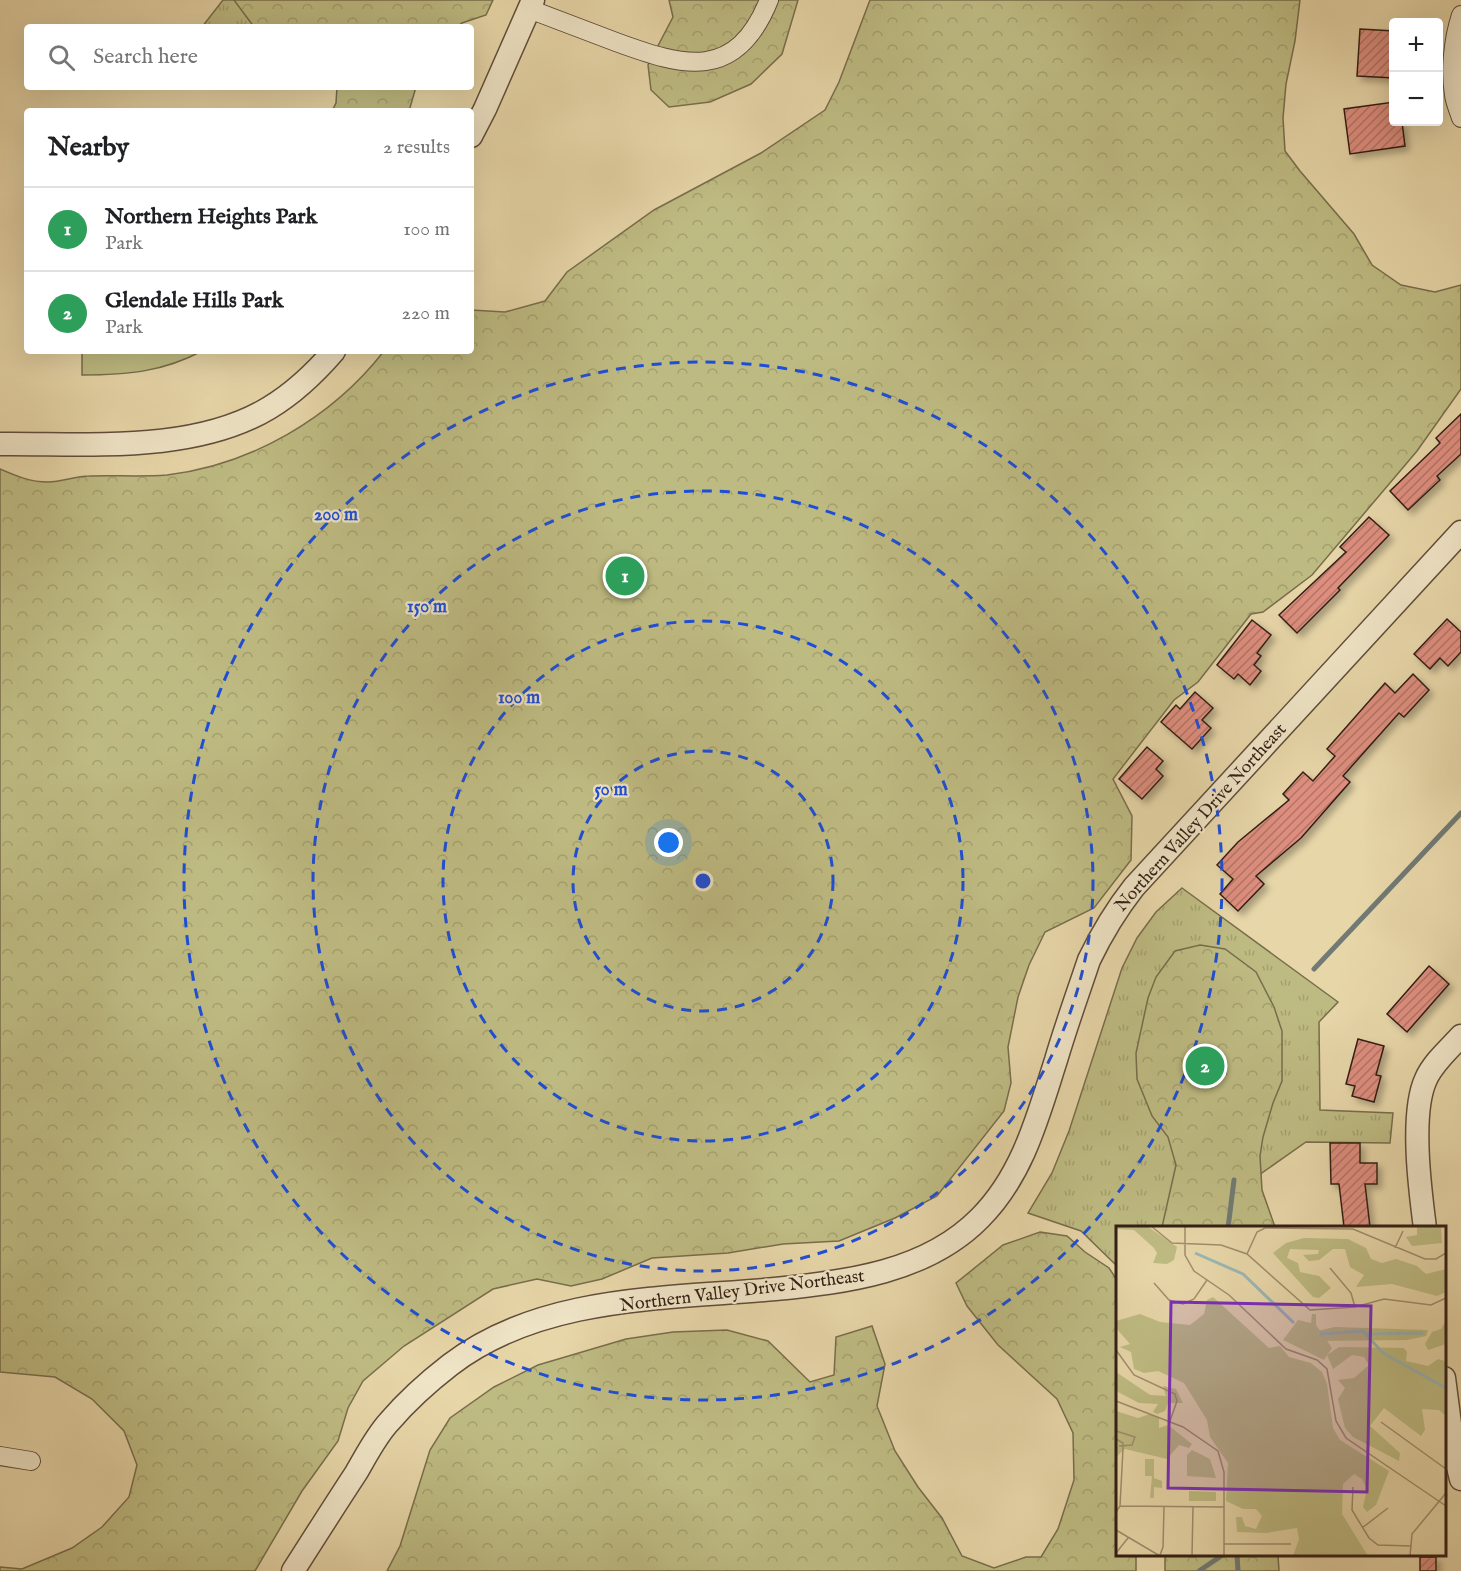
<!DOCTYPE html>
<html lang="en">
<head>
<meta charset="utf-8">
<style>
	:root { --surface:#fff; --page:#f2f2f2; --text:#202124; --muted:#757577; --line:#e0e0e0; --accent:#0b8043 }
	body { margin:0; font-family:"IM FELL English",serif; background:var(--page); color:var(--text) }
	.controls { position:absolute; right:18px; top:18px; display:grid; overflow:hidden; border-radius:6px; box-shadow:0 6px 24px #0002 }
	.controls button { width:54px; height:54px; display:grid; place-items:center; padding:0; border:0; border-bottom:2px solid var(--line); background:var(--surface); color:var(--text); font:30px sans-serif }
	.you { position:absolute; left:669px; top:843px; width:21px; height:21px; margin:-15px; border:4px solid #fff; border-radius:50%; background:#1a73e8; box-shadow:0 0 0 9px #1a73e833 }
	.badge { display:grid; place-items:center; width:39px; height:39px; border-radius:50%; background:var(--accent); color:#fff; font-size:20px; font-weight:700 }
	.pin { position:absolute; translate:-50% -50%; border:3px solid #fff; box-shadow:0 2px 6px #0006 }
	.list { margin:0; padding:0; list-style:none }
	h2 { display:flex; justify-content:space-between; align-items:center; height:78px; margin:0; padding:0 24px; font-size:26px }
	h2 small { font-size:20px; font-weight:400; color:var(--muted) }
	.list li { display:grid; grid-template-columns:39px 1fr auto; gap:18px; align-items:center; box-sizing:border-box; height:84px; padding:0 24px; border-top:2px solid var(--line) }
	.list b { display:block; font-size:22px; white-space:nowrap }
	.list p { margin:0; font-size:20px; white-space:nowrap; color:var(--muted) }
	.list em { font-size:20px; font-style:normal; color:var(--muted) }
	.icon { flex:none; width:33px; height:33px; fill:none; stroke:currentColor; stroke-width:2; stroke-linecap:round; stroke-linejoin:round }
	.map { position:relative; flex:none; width:1461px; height:1571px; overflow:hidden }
	.search { position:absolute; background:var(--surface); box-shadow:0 6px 24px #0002; left:24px; top:24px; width:450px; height:66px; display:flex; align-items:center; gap:15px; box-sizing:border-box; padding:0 21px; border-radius:6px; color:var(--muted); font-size:22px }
	.panel { position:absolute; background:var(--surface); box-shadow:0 6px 24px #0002; left:24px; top:108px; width:450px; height:246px; border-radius:6px }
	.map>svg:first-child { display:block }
	.grass { fill:url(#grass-tufts); stroke:#786d4c; stroke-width:1.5 }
	.forest { fill:url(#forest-crowns); stroke:#786d4c; stroke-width:1.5 }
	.pitch { fill:#bebb82; stroke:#786d4c; stroke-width:1.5 }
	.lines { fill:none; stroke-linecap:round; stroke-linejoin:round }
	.stream { stroke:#717a74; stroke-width:5 }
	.building { fill:url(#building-hatch); stroke:#331f15; stroke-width:1.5; filter:url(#shadow) }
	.minor-casing { stroke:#604d3a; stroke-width:20 }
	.tertiary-casing { stroke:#604d3a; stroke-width:25 }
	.minor { stroke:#efe4c6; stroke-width:18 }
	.tertiary { stroke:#efe4c6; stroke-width:22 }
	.ring { fill:none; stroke:#1d4ed8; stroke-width:3; stroke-dasharray:10 8 }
	.labels { text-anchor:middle; stroke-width:4.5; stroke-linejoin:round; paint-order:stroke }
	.street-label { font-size:18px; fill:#331f15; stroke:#efe4c6 }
	.inset-river { fill:none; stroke:#9bb6b3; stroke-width:3 }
	.inset-road { fill:none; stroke:#9f8d6d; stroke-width:1.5 }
	.view { fill:#7b2cbf; fill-opacity:0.15; stroke:#7b2cbf; stroke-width:3 }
	.inset-edge { fill:none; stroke:#331f15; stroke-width:3 }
	.centre { fill:#1d4ed8; stroke:#efe4c6; stroke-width:3 }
	.ring-label { font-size:18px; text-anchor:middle; font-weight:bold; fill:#1d4ed8; stroke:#efe4c6; stroke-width:4.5; stroke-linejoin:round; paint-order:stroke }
</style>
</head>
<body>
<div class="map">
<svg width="1461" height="1571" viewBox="0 0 1461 1571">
	<defs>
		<pattern id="grass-tufts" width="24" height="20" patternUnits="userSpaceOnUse" patternTransform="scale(1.5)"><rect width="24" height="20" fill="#bebb82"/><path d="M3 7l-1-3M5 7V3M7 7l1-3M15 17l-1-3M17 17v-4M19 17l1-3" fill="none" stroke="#a4a06f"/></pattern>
		<pattern id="forest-crowns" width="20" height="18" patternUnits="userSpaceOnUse" patternTransform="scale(1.5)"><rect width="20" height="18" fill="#bebb82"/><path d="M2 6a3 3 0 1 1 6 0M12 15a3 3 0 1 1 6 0" fill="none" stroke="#a4a06f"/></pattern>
		<pattern id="building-hatch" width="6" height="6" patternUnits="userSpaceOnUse" patternTransform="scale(1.5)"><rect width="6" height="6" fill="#dd8e7e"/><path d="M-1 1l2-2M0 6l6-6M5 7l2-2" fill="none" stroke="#b47366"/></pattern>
		<filter id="shadow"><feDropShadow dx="4.5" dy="4.5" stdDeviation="3" flood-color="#0004"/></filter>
	</defs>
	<rect width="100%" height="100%" fill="#e7d6a8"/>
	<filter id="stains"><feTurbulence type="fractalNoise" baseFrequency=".00333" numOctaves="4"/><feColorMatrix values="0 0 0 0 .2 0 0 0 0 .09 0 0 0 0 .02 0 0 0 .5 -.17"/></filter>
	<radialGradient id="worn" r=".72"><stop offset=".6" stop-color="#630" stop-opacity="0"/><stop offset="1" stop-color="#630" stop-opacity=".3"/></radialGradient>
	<g class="grass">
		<polygon points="223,0 305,0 305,27 202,27"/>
		<polygon points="1182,888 1338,1002 1319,1022 1320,1110 1393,1113 1390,1143 1306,1142 1185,1227 1118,1228 1117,1266 1081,1231 1028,1213 1052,1173 1069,1131 1122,968 1137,938 1156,912"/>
	</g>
	<g class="forest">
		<polygon points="234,0 493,0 486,15 462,23 457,27 254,27"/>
		<polygon points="669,0 798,0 782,54 751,84 710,102 669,107 651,90 648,65 673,17"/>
		<path d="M 870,0 L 1300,0 L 1295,41 L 1286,84 L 1283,118 L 1285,151 L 1300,171 L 1354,234 L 1372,265 L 1401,285 L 1435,292 L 1461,285 L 1461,389 L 1417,451 L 1312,575 L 1263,612 L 1251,614 L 1198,682 L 1174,700 L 1113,779 L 1132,816 L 1131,860 L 1094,908 L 1045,932 L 1029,965 L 1018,997 L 1008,1047 L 1011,1083 L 1004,1111 L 937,1196 L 895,1218 L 839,1241 L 783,1244 L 728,1253 L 652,1258 L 602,1279 L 571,1286 L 537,1279 L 493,1289 L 404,1346 L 363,1381 L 348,1408 L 338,1441 L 302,1491 L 255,1571 L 0,1571 L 0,1567 L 22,1569 L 72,1548 L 102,1527 L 129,1497 L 137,1465 L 124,1431 L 92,1399 L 55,1377 L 0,1372 L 0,469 C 16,476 30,482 48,482 C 62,482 75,476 89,476 C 114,475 141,477 167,475 C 251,465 332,418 384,351 L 471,351 L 471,310 L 505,312 L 545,301 L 567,272 L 654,210 L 761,153 L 825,110 L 839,82 Z"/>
		<polygon points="337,87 416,87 409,111 332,111 336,103"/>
		<polygon points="1200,945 1225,949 1256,972 1274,1007 1282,1031 1282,1081 1273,1103 1263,1137 1260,1156 1262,1190 1275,1227 1162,1227 1176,1165 1168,1137 1152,1116 1137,1079 1136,1053 1148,998 1156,977 1175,951"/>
		<polygon points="1040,1232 1067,1236 1085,1252 1109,1268 1117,1280 1118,1554 1136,1555 1136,1571 387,1571 400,1546 430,1450 450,1418 494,1387 538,1365 626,1339 673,1332 727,1330 768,1341 810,1382 834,1375 836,1337 872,1326 885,1364 877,1406 895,1451 918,1487 942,1518 962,1556 994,1568 1026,1557 1041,1557 1058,1529 1074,1480 1073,1433 1057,1399 998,1345 967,1306 956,1283 1003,1245"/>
		<polygon points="1165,1555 1278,1555 1279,1571 1165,1571"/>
	</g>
	<path class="pitch" d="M 82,351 L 202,351 C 163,372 126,375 82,375 Z"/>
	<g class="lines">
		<g class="stream">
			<polyline points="1314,969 1461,813"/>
			<polyline points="1228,1228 1234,1180"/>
			<polyline points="1237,1554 1238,1571"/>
			<polyline points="1199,1571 1224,1554"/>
		</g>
	</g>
	<g class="building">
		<polygon points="1360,29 1394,31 1394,78 1357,76"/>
		<polygon points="1394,102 1394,122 1402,122 1405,146 1350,154 1344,109"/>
		<polygon points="1461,414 1461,454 1437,476 1440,480 1408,510 1390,491 1440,443 1436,438"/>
		<polygon points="1369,517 1389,535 1338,588 1340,590 1297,633 1279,615 1346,552 1340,547"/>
		<polygon points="1447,619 1461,632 1461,652 1448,666 1440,658 1430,669 1414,654"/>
		<polygon points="1252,620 1271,635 1257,653 1261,656 1254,665 1261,671 1250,685 1238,674 1234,679 1217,665"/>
		<polygon points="1413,674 1429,690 1404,717 1399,713 1343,776 1350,782 1301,838 1256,876 1264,884 1238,911 1220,894 1233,879 1217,865 1238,842 1289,800 1283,794 1303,772 1313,781 1335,756 1327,749 1385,683 1395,693"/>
		<polygon points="1195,692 1213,708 1202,720 1211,728 1192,749 1161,722 1176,705 1180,709"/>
		<polygon points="1147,747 1163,761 1156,769 1163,776 1142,799 1119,779"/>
		<polygon points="1429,966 1449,984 1407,1032 1387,1014"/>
		<polygon points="1358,1039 1384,1046 1376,1075 1381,1076 1374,1102 1352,1096 1355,1086 1346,1084"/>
		<polygon points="1330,1143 1360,1143 1360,1163 1377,1163 1377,1184 1365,1184 1370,1227 1344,1227 1339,1184 1331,1184"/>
		<rect x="1420" y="1557" width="16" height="14"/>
	</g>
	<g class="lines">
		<g class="minor-casing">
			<g id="minor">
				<path d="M 529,9 C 558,20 587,31 616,42 C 684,67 736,82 769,0"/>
				<path d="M 1461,15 C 1453,40 1450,70 1454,95 C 1455,103 1459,111 1461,118"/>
				<polyline points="0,1456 31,1461"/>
			</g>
		</g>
		<g class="tertiary-casing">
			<g id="tertiary">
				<polyline points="471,136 485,109 533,0"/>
				<path d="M 0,444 C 85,443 193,454 269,408 C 294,393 315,373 334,351"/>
				<path d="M 1425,1228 C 1420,1190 1410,1113 1426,1079 C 1433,1063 1449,1049 1461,1036"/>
				<polyline points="1444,1378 1453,1447 1461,1479"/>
				<path d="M 293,1571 C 314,1538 335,1505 356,1473 C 366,1456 376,1436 389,1422 C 407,1401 428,1382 450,1365 C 541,1295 666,1299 775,1289 C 847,1282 927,1272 980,1218 C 1023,1175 1038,1116 1056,1060 C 1066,1026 1078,993 1089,960 C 1102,933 1116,910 1134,887 L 1461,532"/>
			</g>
		</g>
		<use href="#minor" class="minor"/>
		<use href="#tertiary" class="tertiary"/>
	</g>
	<g class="ring">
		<circle cx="703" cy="881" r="130"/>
		<circle cx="703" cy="881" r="260"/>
		<circle cx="703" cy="881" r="390"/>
		<circle cx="703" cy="881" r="519"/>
	</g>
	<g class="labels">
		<g class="street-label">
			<text transform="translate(1200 817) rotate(-48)" y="6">Northern Valley Drive Northeast</text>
			<text transform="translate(742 1290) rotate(-7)" y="6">Northern Valley Drive Northeast</text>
		</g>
	</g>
	<g transform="translate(1116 1226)">
		<rect width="330" height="330" fill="#e7d6a8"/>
		<path d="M 196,88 L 200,88 L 200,99 L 216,122 L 208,134 L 167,114 L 182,94 L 195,97 ZM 29,233 L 38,233 L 38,252 L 46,255 L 46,262 L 38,261 L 38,272 L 34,272 L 36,250 L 29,250 Z" fill="#bebb82"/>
		<path d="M 0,0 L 31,0 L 61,21 L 58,34 L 51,38 L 37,37 L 41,27 L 38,22 L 18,4 L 0,3 ZM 301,0 L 325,0 L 326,17 L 296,20 L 290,11 L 301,9 ZM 188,12 L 232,13 L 250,22 L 255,33 L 266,37 L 280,33 L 301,40 L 310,48 L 330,43 L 330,66 L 321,70 L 276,58 L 240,61 L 248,49 L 234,41 L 229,23 L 217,23 L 203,34 L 193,35 L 187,29 L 202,28 L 203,24 L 174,23 L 171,32 L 182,37 L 184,46 L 203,50 L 215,62 L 203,72 L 197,71 L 157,27 L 170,17 ZM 97,71 L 153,122 L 164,120 L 173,131 L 195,137 L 206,146 L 211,158 L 217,202 L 224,214 L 273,245 L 260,279 L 251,286 L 247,281 L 251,263 L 246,253 L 238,248 L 227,258 L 226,288 L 252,330 L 177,330 L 183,313 L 181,302 L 150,307 L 121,306 L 120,291 L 126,291 L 129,300 L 140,303 L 146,290 L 140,283 L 127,283 L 110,275 L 112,237 L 94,211 L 91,194 L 68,157 L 42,145 L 28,147 L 18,143 L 15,126 L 4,121 L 14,118 L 0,102 L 0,95 L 24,88 L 44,96 L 74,99 L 88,88 L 91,74 ZM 330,95 L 330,118 L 312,124 L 309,118 L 316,106 L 325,103 ZM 186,101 L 201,105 L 219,101 L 312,104 L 310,110 L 291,114 L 202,115 L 188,120 L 174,112 ZM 223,121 L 288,122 L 291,126 L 290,135 L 312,140 L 322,133 L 329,135 L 330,124 L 330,190 L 323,184 L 306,183 L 309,204 L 305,210 L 268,182 L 254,200 L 284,227 L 283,235 L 237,211 L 229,202 L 222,173 L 229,162 L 222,154 L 238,152 L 253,139 L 248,131 L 236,129 L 217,143 L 211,129 ZM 0,146 L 34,169 L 50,170 L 47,160 L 60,163 L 67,177 L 52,177 L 49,185 L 41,188 L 37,186 L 42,178 L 23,177 L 0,165 ZM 0,185 L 22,192 L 34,188 L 43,192 L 43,202 L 52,199 L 76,218 L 73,222 L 63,219 L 51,233 L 9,223 L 0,231 Z" fill="#bebb82"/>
		<path d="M 76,224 L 94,233 L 100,252 L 71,250 L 71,229 ZM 73,265 L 100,266 L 100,275 L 73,275 Z" fill="#bebb82"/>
		<path class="inset-river" d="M 79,27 L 127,48 L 178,97M 204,108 L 247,105 L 267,127 L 330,162M 251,108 L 307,107"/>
		<path class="inset-road" d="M 35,0 L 56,17 L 105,19 L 131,28 L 194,84 L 239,81 L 268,73 L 315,79 L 330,72M 69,0 L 69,29 L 78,45 L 113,69 L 170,123 L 201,134 L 211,143 L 220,195 L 230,212 L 330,280M 279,22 L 287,5M 131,28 L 141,6 L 149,2 L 237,3 L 309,33 L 320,33 L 330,27M 214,42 L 235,67 L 239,81M 38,57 L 53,74 L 67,78 L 78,73 L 91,54M 0,124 L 18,149 L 59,168 L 61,175 L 54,195M 0,175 L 67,201 L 102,225 L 108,246 L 108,330M 265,196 L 330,243M 0,205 L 19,211 L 16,219 L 3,220M 0,213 L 7,217 L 7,223 L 4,280 L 0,286M 237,261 L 236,284 L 253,312 L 262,319 L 295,320M 4,280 L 108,281M 246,302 L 272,282M 0,304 L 44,330M 108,318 L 175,318M 0,327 L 12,312M 44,329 L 47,321 L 48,281M 76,330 L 77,281M 294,330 L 296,308 L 330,267"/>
		<path class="view" d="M 55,76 L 255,80 L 251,266 L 52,262 Z"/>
		<rect width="330" height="330" class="inset-edge"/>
	</g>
	<circle cx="703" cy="881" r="9" class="centre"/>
	<g class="ring-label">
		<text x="336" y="520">200 m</text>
		<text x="427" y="612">150 m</text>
		<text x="519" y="703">100 m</text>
		<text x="611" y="795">50 m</text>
	</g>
	<rect width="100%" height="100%" filter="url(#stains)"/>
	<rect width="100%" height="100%" fill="url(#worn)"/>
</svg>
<div class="controls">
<button>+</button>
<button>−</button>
</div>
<div class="you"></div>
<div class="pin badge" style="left:625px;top:576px;background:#2e9e5b">1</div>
<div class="pin badge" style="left:1205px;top:1066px;background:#2e9e5b">2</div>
<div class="search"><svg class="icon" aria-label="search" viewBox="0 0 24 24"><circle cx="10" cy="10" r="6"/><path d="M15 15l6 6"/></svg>Search here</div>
<section class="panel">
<h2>Nearby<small>2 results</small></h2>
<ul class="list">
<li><span class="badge" style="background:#2e9e5b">1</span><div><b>Northern Heights Park</b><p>Park</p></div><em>100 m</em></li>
<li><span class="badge" style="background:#2e9e5b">2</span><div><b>Glendale Hills Park</b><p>Park</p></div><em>220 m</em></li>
</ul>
</section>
</div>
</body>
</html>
